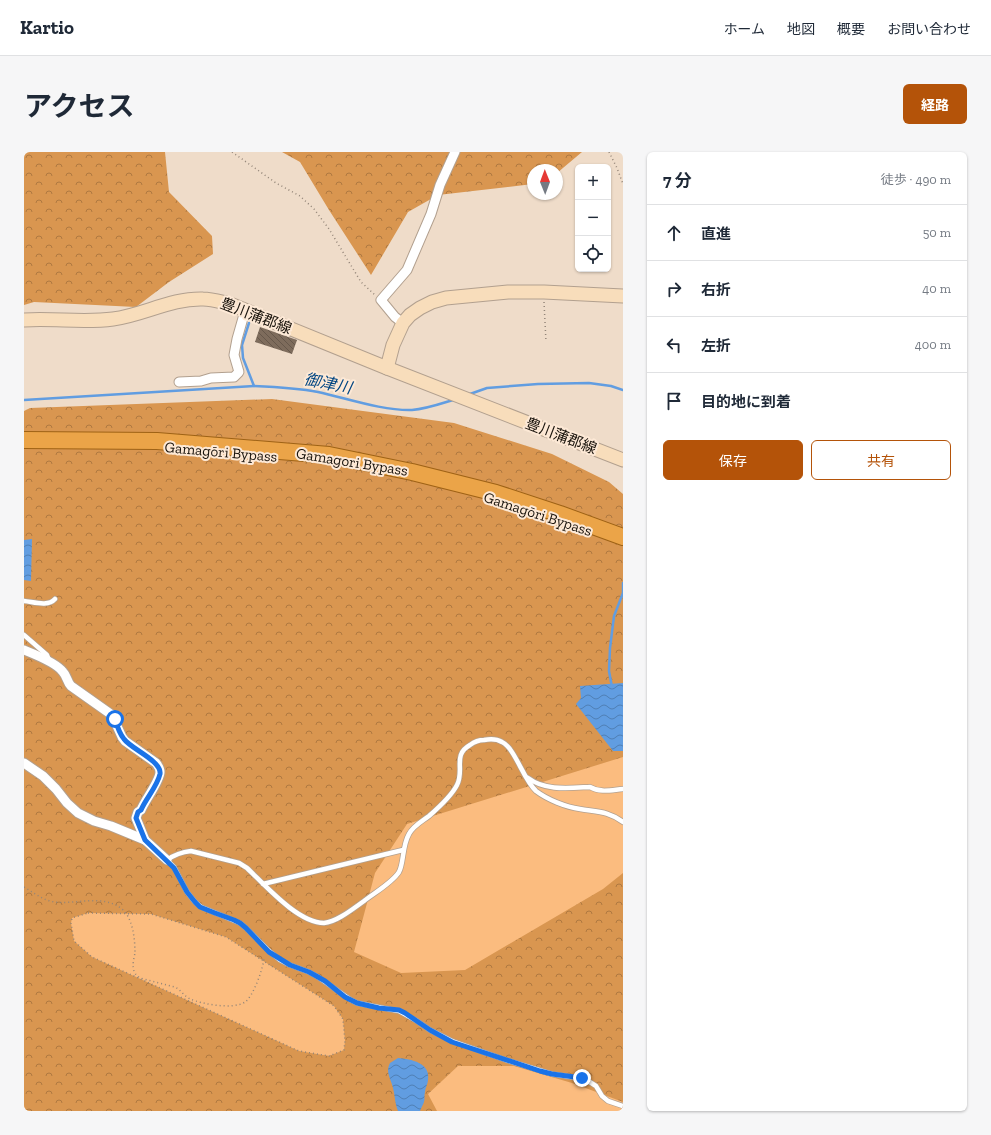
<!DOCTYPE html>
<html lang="ja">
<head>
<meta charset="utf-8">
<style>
	:root { --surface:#fff; --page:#f6f6f7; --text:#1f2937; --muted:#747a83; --line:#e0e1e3; --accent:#b45309 }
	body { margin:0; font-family:"Zilla Slab","Noto Sans JP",serif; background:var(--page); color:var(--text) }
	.controls { position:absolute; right:12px; top:12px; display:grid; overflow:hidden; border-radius:6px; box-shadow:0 1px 3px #0004 }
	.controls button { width:36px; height:36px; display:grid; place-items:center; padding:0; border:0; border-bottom:1px solid var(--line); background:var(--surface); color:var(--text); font:20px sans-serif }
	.compass { position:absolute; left:503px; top:12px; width:36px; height:36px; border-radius:50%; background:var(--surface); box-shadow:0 1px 3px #0004; rotate:359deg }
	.stop { position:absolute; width:12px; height:12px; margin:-9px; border:3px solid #1a73e8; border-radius:50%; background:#fff }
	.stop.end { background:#1a73e8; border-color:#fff; box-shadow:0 1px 4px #0008 }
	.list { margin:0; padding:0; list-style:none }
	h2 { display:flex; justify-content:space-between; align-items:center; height:52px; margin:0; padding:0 16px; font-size:17px }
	h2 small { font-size:13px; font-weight:400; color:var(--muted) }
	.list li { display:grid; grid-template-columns:26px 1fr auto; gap:12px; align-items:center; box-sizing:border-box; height:56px; padding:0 16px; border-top:1px solid var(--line) }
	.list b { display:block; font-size:15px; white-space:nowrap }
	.list em { font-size:13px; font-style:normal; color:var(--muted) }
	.actions { display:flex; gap:8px; padding:12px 16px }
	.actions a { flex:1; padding:9px 0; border:1px solid var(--accent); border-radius:6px; text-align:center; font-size:14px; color:var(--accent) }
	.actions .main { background:var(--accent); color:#fff }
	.icon { flex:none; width:22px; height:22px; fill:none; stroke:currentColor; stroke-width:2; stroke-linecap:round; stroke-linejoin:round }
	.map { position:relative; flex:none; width:599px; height:959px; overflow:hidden; border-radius:6px }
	header { display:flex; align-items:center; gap:24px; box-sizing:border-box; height:56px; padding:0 20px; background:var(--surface); border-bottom:1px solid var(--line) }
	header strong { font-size:19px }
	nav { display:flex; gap:22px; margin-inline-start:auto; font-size:14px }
	.intro { display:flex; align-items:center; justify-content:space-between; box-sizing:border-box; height:96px; padding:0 24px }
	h1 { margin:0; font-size:28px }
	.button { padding:10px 18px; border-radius:6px; background:var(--accent); color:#fff; font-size:14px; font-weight:700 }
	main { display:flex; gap:24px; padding:0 24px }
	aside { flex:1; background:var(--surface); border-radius:6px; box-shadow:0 1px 3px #0004 }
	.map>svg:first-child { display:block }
	.grass { fill:#fbbc7f }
	.forest { fill:url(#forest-crowns); fill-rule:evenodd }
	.water { fill:url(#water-waves) }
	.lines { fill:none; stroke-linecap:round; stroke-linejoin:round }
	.stream { stroke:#619de1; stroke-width:2.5 }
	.building { fill:url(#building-back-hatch) }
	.service-casing { stroke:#b2a08f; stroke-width:6 }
	.minor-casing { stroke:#b2a08f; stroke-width:11 }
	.secondary-casing { stroke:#b2a08f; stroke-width:15 }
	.trunk-casing { stroke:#9e6215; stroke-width:18 }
	.path { stroke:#938578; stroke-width:1.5; stroke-dasharray:1 3; stroke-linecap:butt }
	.service { stroke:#fff; stroke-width:4.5 }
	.minor { stroke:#fff; stroke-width:9 }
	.secondary { stroke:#f8ddbb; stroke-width:13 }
	.trunk { stroke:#eba448; stroke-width:16 }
	.route { stroke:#1a73e8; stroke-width:5 }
	.labels { text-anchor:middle; stroke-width:4; stroke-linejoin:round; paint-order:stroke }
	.street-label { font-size:15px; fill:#18120b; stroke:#fde9d6 }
	.water-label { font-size:16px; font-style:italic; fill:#004582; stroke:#fde9d6 }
</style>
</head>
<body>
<header>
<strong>Kartio</strong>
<nav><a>ホーム</a><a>地図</a><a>概要</a><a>お問い合わせ</a></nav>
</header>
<div class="intro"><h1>アクセス</h1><a class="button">経路</a></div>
<main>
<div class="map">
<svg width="599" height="959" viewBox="0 0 599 959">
	<defs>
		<pattern id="forest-crowns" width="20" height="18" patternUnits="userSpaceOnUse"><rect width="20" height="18" fill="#d99650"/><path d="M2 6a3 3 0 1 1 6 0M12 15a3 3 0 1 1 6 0" fill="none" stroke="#af7941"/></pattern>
		<pattern id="water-waves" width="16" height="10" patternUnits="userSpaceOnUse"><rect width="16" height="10" fill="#619de1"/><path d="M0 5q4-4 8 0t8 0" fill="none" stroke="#4f7fb5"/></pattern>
		<pattern id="building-back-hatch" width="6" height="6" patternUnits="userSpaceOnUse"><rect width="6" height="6" fill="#7e6c5c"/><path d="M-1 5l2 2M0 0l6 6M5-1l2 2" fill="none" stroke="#66574a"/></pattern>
	</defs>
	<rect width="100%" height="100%" fill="#efdcc9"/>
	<polygon class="grass" points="0,343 599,477 599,959 0,959"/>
	<g class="forest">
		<polygon points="0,0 141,0 145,40 188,84 189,102 145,130 112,155 10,150 0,153"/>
		<polygon points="258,0 558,0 533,21 533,18 509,18 509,32 414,43 384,60 347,123 305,58 276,10"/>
		<path d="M 248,247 L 430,271 L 528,302 L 585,330 L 599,342 L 599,605 L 383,672 L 351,721 L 330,800 L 377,821 L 441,818 L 579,737 L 599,721 L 599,950 L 548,931 L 490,914 L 434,914 L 404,942 L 413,959 L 0,959 L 0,259 L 6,256 ZM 64,761 L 127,762 L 202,785 L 310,854 L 319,867 L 321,889 L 320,898 L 305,904 L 275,899 L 68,805 L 50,789 L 47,771 L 48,766 Z"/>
	</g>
	<g class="water">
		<polygon points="8,387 7,429 0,428 0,388"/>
		<polygon points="599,531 599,599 589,599 552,552 557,546 556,534"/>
		<path d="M 374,906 C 387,907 407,911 404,928 C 404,932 401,936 401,940 C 400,943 401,947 400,950 C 399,953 397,956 396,959 L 374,959 C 371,952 371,944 369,936 C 367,927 361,920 366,911 Z"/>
	</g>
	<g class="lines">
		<g class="stream">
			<polyline points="225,171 218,193 219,206 230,234"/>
			<polyline points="446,242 463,236 514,232 565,231 587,234 599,238"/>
			<path d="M 0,248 L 230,234 C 252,235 273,236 294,240 C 322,246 359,259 388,258 C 402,257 416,252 429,248"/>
			<polyline points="588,535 585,519 586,496 590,464 599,441 599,431"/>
		</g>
	</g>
	<polygon class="building" points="236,175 273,188 268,202 231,190"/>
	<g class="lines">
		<g class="service-casing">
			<g id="service">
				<path d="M 0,449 C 10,450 24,455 31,447"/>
				<polyline points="0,483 23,503 25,508"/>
				<path d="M 504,626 C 521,639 545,636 566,635 C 576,641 587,638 599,637"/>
				<path d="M 599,670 C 584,659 574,660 556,657 C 542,655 524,648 512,639 C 499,627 491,596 478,590 C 473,587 465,587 460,588 C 455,588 450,590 446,593 C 428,603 441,618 433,633 C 428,643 413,657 405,664 C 397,670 389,674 385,682 C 378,694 380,711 375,720 C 368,731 350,741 340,749 C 330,756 313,770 300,771 C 274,771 241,733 223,716 L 215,711 L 167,699 C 158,700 150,703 143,708 L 150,715 L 163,740 L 171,750 L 177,755 L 216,771 L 222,776 L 245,799 L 256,808 L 266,813 L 285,820 L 294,825 L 327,848 L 333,851 L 343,853 L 375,859 L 393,869 L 406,878 L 428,889 L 482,908 L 528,922 L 561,927 L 572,934 L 578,944 L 584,949 L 599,954"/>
				<polyline points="239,732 379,698"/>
			</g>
		</g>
		<g class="minor-casing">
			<g id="minor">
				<polyline points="379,171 371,165 357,148 383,118 407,62 416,33 431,0"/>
				<polyline points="155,230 177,229 187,226 210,225 215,220 210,203 213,187 221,159"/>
				<path d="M 0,498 C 10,502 33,511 39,520 C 43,524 43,530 47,534 L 88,563 L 98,585 L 101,589 L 132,611 C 134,614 136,616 136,620 C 136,629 121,648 117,658 L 114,660 L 112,666 L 121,688 L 143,708"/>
				<polyline points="0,611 19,624 32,637 43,651 54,661 70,669 87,674 121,688"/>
			</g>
		</g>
		<g class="secondary-casing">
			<g id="secondary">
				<path d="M 0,168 C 30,166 60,171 89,167 C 120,163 147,146 179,147 C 188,147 197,150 206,152 L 363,216 L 369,193 L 379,171 L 386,163 L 396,156 L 408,150 L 422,146 L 484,140 L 520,140 L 599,144"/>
				<polyline points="363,216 599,308"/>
			</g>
		</g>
		<g class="trunk-casing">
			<polyline id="trunk" points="0,288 133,289 305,303 388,320 472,341 536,362 599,385"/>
		</g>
		<g class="path">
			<polyline points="208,0 252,31 276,44 290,57 305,77 337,130 351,143"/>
			<polyline points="585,0 593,16 599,32"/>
			<polyline points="520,150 522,190"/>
			<path d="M 0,735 C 10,741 19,748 30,750 C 52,753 80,741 99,758 C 109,767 111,788 111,801 C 110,806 108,813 110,819 C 111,822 113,824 116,826 L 151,835 C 157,838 160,844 166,847 C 178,852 209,858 221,850 C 229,845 240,815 240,805"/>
			<polygon points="64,761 127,762 202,785 310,854 319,867 321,889 320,898 305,904 275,899 68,805 50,789 47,771 48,766"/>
		</g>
		<use href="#service" class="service"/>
		<use href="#minor" class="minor"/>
		<use href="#secondary" class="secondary"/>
		<use href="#trunk" class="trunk"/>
	</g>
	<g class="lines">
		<path class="route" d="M 91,567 C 93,574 95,581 100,587 C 107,597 138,609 136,622 C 133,635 122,646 117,658 L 114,660 L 112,666 L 121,688 L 150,716 L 163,740 L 171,750 L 176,755 L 191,761 L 210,768 L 216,771 L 222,776 L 245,800 L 266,813 L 285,820 L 294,825 L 301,829 L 321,845 L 333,851 L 355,856 L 375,858 L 381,861 L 406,878 L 428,890 L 516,919 L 528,922 L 558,926"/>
	</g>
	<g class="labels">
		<g class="street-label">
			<text transform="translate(232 164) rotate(21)" y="5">豊川蒲郡線</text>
			<text transform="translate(537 284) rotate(21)" y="5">豊川蒲郡線</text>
			<text transform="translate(197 300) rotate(5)" y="5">Gamagōri Bypass</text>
			<text transform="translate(328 310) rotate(9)" y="5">Gamagori Bypass</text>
			<text transform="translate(514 362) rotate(18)" y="5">Gamagōri Bypass</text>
		</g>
		<g class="water-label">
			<text transform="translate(304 231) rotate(11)" y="6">御津川</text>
		</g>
	</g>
</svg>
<div class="controls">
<button>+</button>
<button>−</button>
<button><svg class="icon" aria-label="locate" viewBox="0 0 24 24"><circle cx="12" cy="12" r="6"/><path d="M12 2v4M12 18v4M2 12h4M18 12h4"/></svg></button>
</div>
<svg class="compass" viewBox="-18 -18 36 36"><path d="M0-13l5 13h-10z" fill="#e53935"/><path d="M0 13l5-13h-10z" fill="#747a83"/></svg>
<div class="stop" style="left:91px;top:567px"></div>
<div class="stop end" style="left:558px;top:926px"></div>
</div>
<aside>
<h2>7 分<small>徒歩 · 490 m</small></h2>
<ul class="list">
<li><svg class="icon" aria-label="ahead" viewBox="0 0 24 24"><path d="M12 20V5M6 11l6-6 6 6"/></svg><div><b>直進</b></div><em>50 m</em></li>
<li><svg class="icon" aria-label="right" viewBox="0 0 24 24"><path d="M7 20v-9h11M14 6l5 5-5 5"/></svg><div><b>右折</b></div><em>40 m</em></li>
<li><svg class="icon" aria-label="left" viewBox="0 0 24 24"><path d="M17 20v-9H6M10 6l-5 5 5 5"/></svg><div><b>左折</b></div><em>400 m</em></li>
<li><svg class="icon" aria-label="arrive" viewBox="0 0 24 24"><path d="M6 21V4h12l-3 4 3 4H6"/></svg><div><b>目的地に到着</b></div></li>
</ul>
<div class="actions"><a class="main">保存</a><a>共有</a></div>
</aside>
</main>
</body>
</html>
